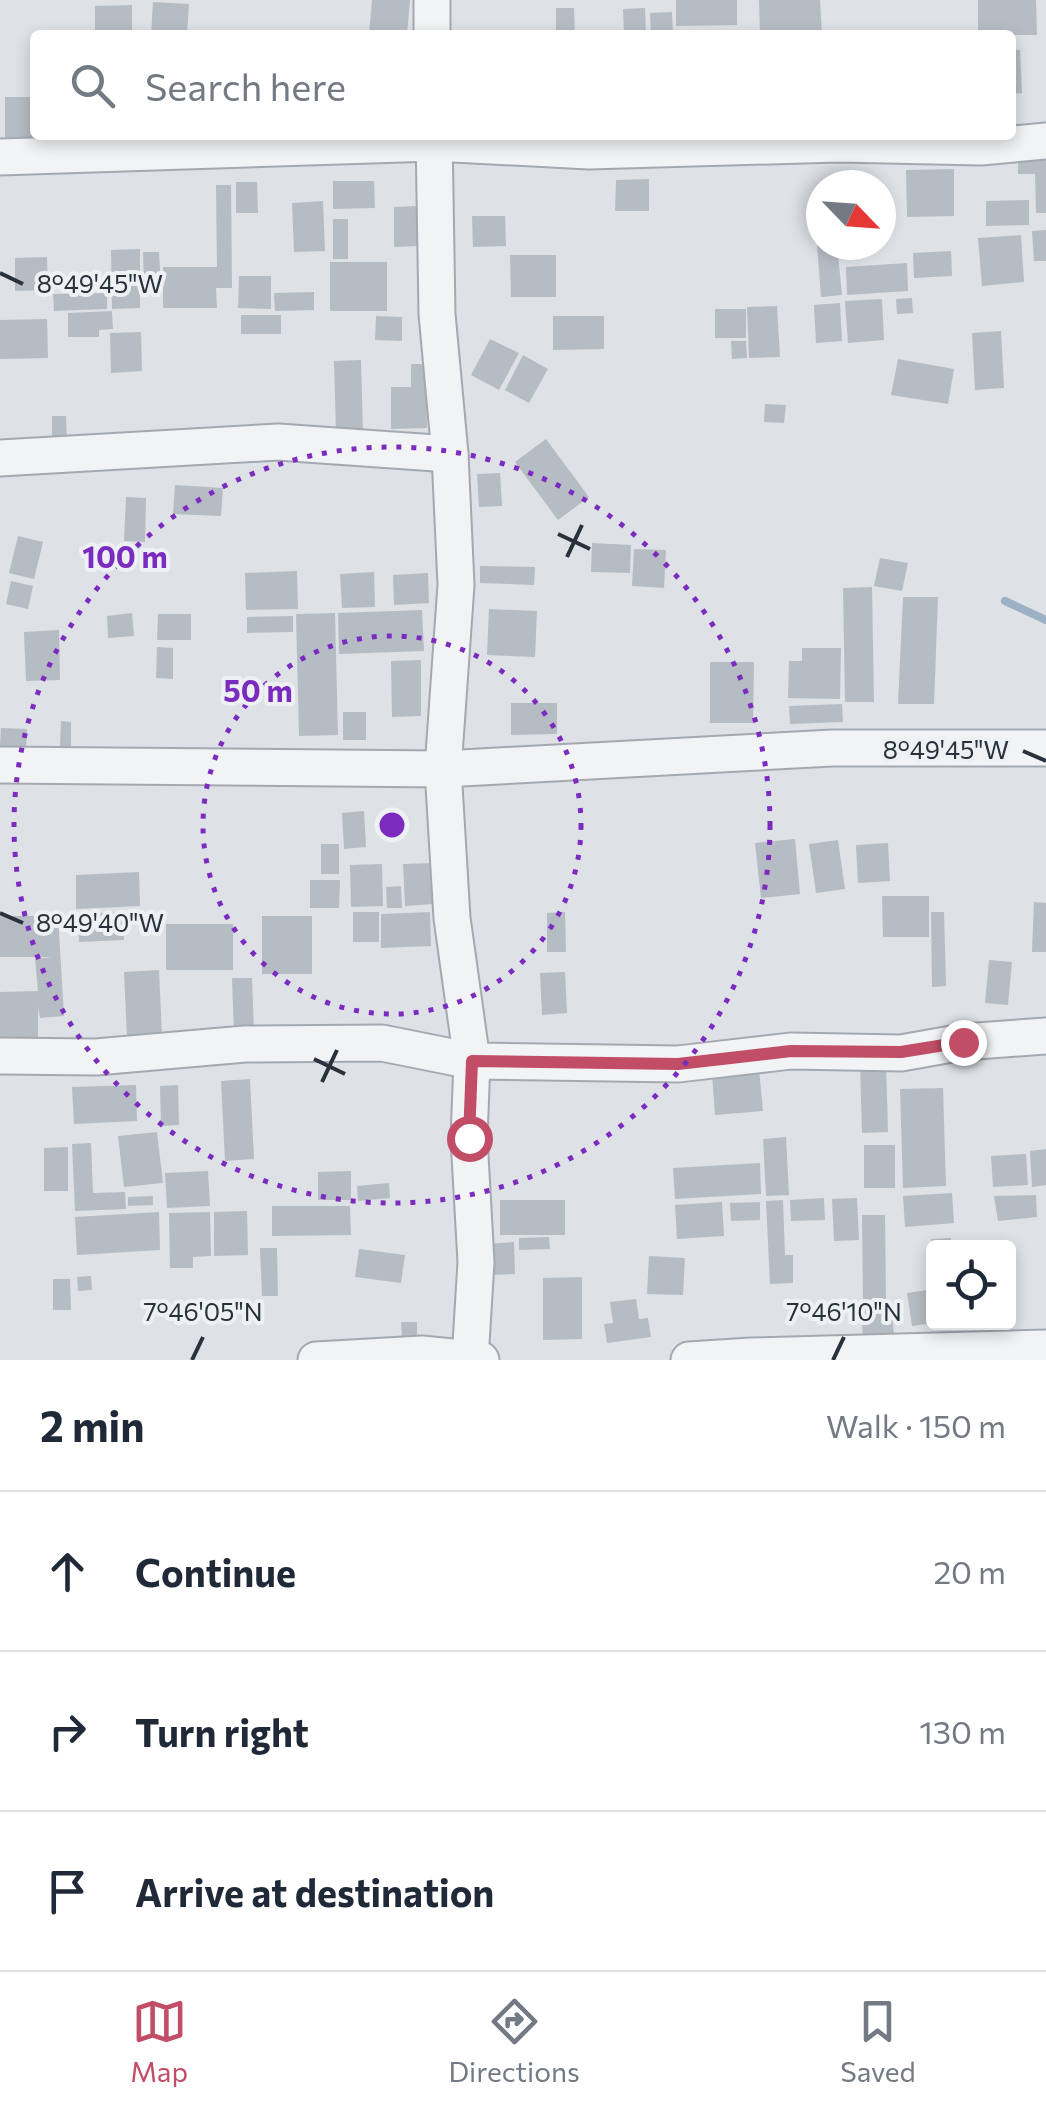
<!DOCTYPE html>
<html lang="en">
<head>
<meta charset="utf-8">
<style>
	:root { --surface:#fff; --page:#f2f2f3; --text:#1f2937; --muted:#747a83; --line:#e0e1e3; --accent:#c24d67 }
	body { margin:0; font-family:Commissioner,sans-serif; background:var(--page); color:var(--text) }
	.controls { position:absolute; right:30px; bottom:30px; display:grid; overflow:hidden; border-radius:10px; box-shadow:0 5px 15px #0003 }
	.controls button { width:90px; height:90px; display:grid; place-items:center; padding:0; border:0; border-bottom:2px solid var(--line); background:var(--surface); color:var(--text); font:50px sans-serif }
	.compass { position:absolute; left:806px; top:170px; width:90px; height:90px; border-radius:50%; background:var(--surface); box-shadow:0 5px 15px #0003; rotate:115deg }
	.stop { position:absolute; width:30px; height:30px; margin:-22px; border:8px solid #c24d67; border-radius:50%; background:#fff }
	.stop.end { background:#c24d67; border-color:#fff; box-shadow:0 2px 10px #0008 }
	.list { margin:0; padding:0; list-style:none }
	h2 { display:flex; justify-content:space-between; align-items:center; height:130px; margin:0; padding:0 40px; font-size:42px }
	h2 small { font-size:32px; font-weight:400; color:var(--muted) }
	.list li { display:grid; grid-template-columns:65px 1fr auto; gap:30px; align-items:center; box-sizing:border-box; height:160px; padding:0 40px; border-top:2px solid var(--line) }
	.list b { display:block; font-size:38px; white-space:nowrap }
	.list em { font-size:32px; font-style:normal; color:var(--muted) }
	.icon { flex:none; width:55px; height:55px; fill:none; stroke:currentColor; stroke-width:2; stroke-linecap:round; stroke-linejoin:round }
	.map { position:relative; flex:none; width:1046px; height:1360px; overflow:hidden }
	.search { position:absolute; background:var(--surface); box-shadow:0 5px 15px #0003; left:30px; right:30px; top:30px; height:110px; display:flex; align-items:center; gap:25px; box-sizing:border-box; padding:0 35px; border-radius:10px; color:var(--muted); font-size:38px }
	.sheet { height:610px; background:var(--surface) }
	nav { display:flex; justify-content:space-around; align-items:center; box-sizing:border-box; height:140px; border-top:2px solid var(--line); background:var(--surface); font-size:28px; color:var(--muted) }
	nav a { display:grid; justify-items:center; gap:5px }
	nav .on { color:var(--accent) }
	.map>svg:first-child { display:block }
	.lines { fill:none; stroke-linecap:round; stroke-linejoin:round }
	.stream { stroke:#9cb2c4; stroke-width:8 }
	.building { fill:#b6bcc3 }
	.minor-casing { stroke:#a4a9b0; stroke-width:39 }
	.minor { stroke:#f1f3f5; stroke-width:35 }
	.route { stroke:#c24d67; stroke-width:12 }
	.ticks { fill:none; stroke:#29313c; stroke-width:4 }
	.ring { fill:none; stroke:#7b2cbf; stroke-width:5; stroke-dasharray:5 10 }
	.ticks-label { font-size:25px; text-anchor:middle; fill:#29313c; stroke:#edf1f4; stroke-width:8; stroke-linejoin:round; paint-order:stroke }
	.centre { fill:#7b2cbf; stroke:#edf1f4; stroke-width:5 }
	.ring-label { font-size:30px; text-anchor:middle; font-weight:bold; fill:#7b2cbf; stroke:#edf1f4; stroke-width:8; stroke-linejoin:round; paint-order:stroke }
</style>
</head>
<body>
<div class="map">
<svg width="1046" height="1360" viewBox="0 0 1046 1360">
	<rect width="100%" height="100%" fill="#dee2e7"/>
	<g class="lines">
		<polyline class="stream" points="1005,601 1046,620"/>
	</g>
	<g class="building">
		<polygon points="372,0 410,0 407,35 369,35"/>
		<polygon points="676,0 737,0 737,25 676,26"/>
		<polygon points="759,0 820,0 822,35 760,35"/>
		<polygon points="978,0 1036,0 1037,35 978,35"/>
		<polygon points="153,2 189,4 187,35 151,35"/>
		<polygon points="132,5 132,35 95,35 95,6"/>
		<polygon points="556,8 574,8 575,35 556,35"/>
		<polygon points="645,8 646,35 624,35 623,9"/>
		<polygon points="672,12 673,35 651,35 650,13"/>
		<polygon points="1011,50 1020,50 1022,93 1011,94"/>
		<polygon points="5,97 35,97 35,135 81,135 81,139 5,140"/>
		<polygon points="1018,160 1046,160 1046,213 1036,213 1035,174 1018,174"/>
		<polygon points="954,169 954,216 907,217 906,170"/>
		<polygon points="649,179 649,211 615,211 616,180"/>
		<polygon points="333,181 374,181 375,208 333,209"/>
		<polygon points="236,182 257,182 258,213 236,213"/>
		<polygon points="216,185 231,185 232,288 216,288 217,308 163,308 163,267 217,267"/>
		<polygon points="1029,200 1029,225 986,226 986,201"/>
		<polygon points="323,201 325,251 294,252 292,203"/>
		<polygon points="418,206 419,246 394,247 394,207"/>
		<polygon points="472,216 505,216 506,246 473,247"/>
		<rect x="333" y="219" width="15" height="40"/>
		<polygon points="1046,230 1046,261 1034,261 1032,231"/>
		<polygon points="816,231 821,231 821,245 837,245 842,295 821,297"/>
		<polygon points="1021,235 1024,282 982,286 978,238"/>
		<polygon points="140,249 140,308 112,309 111,250"/>
		<polygon points="951,251 952,276 914,278 913,253"/>
		<polygon points="143,252 159,252 161,287 144,288"/>
		<polygon points="510,255 556,255 556,297 511,297"/>
		<polygon points="47,257 48,290 15,291 15,258"/>
		<rect x="330" y="262" width="57" height="49"/>
		<polygon points="907,263 908,291 847,295 846,267"/>
		<polygon points="239,276 271,276 271,309 238,308"/>
		<polygon points="314,292 314,310 275,311 274,293"/>
		<polygon points="107,293 107,309 54,311 53,294"/>
		<polygon points="912,298 913,313 897,314 896,299"/>
		<polygon points="882,299 884,340 848,343 845,301"/>
		<polygon points="840,303 842,341 816,343 814,305"/>
		<polygon points="777,306 780,357 749,358 747,307"/>
		<rect x="715" y="309" width="31" height="29"/>
		<polygon points="112,311 113,329 99,330 99,337 68,337 68,313"/>
		<rect x="241" y="315" width="40" height="19"/>
		<polygon points="376,316 402,317 402,341 375,340"/>
		<polygon points="553,316 604,316 604,349 553,350"/>
		<polygon points="47,319 48,358 0,359 0,320"/>
		<polygon points="1001,331 1004,388 975,390 972,333"/>
		<polygon points="141,332 142,371 111,373 110,333"/>
		<polygon points="490,339 519,353 499,390 471,375"/>
		<polygon points="731,341 746,341 747,358 732,359"/>
		<polygon points="523,355 548,369 529,403 505,390"/>
		<polygon points="898,359 954,369 948,404 891,395"/>
		<polygon points="361,360 363,433 336,434 334,361"/>
		<polygon points="411,364 426,364 427,428 391,429 391,387 411,387"/>
		<polygon points="765,404 786,405 784,423 764,422"/>
		<polygon points="52,416 66,416 67,441 52,442"/>
		<polygon points="546,439 589,497 558,520 515,462"/>
		<polygon points="500,473 502,506 479,507 477,474"/>
		<polygon points="175,485 223,488 221,516 173,514"/>
		<polygon points="126,497 146,498 145,542 124,541"/>
		<polygon points="18,536 43,542 34,579 9,573"/>
		<polygon points="592,543 631,545 630,573 591,572"/>
		<polygon points="634,549 666,550 664,588 632,586"/>
		<polygon points="880,558 908,563 902,591 874,586"/>
		<polygon points="480,566 535,567 534,585 480,583"/>
		<polygon points="297,571 298,609 246,610 245,573"/>
		<polygon points="374,572 375,607 342,608 340,574"/>
		<polygon points="428,573 429,603 394,605 393,575"/>
		<polygon points="11,581 33,586 28,609 6,604"/>
		<polygon points="872,587 874,702 845,702 843,588"/>
		<polygon points="903,597 938,597 934,704 898,704"/>
		<polygon points="489,609 537,611 535,657 487,655"/>
		<polygon points="422,610 424,651 339,654 338,613"/>
		<polygon points="132,613 134,636 108,638 107,616"/>
		<polygon points="335,613 338,735 299,736 296,614"/>
		<polygon points="158,614 191,614 191,640 157,640"/>
		<polygon points="293,616 293,632 247,633 247,617"/>
		<polygon points="59,630 60,680 26,681 24,632"/>
		<polygon points="157,647 173,648 173,679 156,678"/>
		<polygon points="802,648 841,648 840,699 788,698 789,661 802,661"/>
		<polygon points="421,660 421,716 392,717 391,661"/>
		<polygon points="710,662 754,662 753,723 710,723"/>
		<polygon points="511,703 557,703 557,734 511,735"/>
		<polygon points="842,704 843,722 790,724 789,706"/>
		<rect x="343" y="712" width="23" height="28"/>
		<polygon points="61,721 71,722 71,746 60,746"/>
		<polygon points="1,728 27,729 26,748 0,747"/>
		<polygon points="364,811 366,847 344,849 342,813"/>
		<polygon points="795,839 800,894 761,898 755,843"/>
		<polygon points="838,840 845,889 816,893 809,844"/>
		<polygon points="888,843 890,881 858,883 856,845"/>
		<rect x="321" y="844" width="18" height="30"/>
		<polygon points="432,863 433,904 405,906 403,864"/>
		<polygon points="382,864 383,906 351,907 350,865"/>
		<polygon points="139,872 140,906 76,909 76,875"/>
		<polygon points="310,880 340,880 339,908 310,908"/>
		<polygon points="401,886 402,908 387,908 386,887"/>
		<polygon points="882,896 929,896 929,937 883,937"/>
		<polygon points="1034,902 1046,903 1046,952 1032,952"/>
		<polygon points="122,912 124,940 79,942 78,914"/>
		<rect x="353" y="912" width="26" height="30"/>
		<polygon points="430,912 431,946 381,948 381,914"/>
		<polygon points="565,912 566,952 547,952 547,913"/>
		<polygon points="931,912 944,912 946,986 932,987"/>
		<polygon points="0,916 58,916 64,1016 40,1018 38,1007 38,1039 0,1039 0,992 38,991 35,959 52,957 0,957"/>
		<rect x="262" y="916" width="50" height="58"/>
		<rect x="166" y="924" width="67" height="46"/>
		<polygon points="989,960 1012,962 1008,1005 985,1003"/>
		<polygon points="159,970 162,1035 127,1037 124,972"/>
		<polygon points="565,972 567,1013 542,1015 540,973"/>
		<polygon points="232,978 252,978 254,1032 234,1033"/>
		<polygon points="886,1063 888,1132 862,1133 860,1064"/>
		<polygon points="759,1069 763,1111 715,1115 712,1073"/>
		<polygon points="250,1079 254,1159 225,1161 221,1081"/>
		<polygon points="136,1085 137,1121 74,1124 72,1087"/>
		<polygon points="178,1085 179,1125 161,1126 160,1086"/>
		<polygon points="943,1088 946,1186 903,1188 900,1089"/>
		<polygon points="157,1132 163,1183 124,1187 118,1136"/>
		<polygon points="786,1137 789,1195 766,1196 763,1139"/>
		<polygon points="91,1143 93,1193 125,1192 126,1209 75,1211 72,1144"/>
		<rect x="864" y="1145" width="31" height="43"/>
		<polygon points="68,1147 68,1191 44,1191 44,1148"/>
		<polygon points="1046,1149 1046,1185 1032,1187 1030,1151"/>
		<polygon points="1026,1154 1028,1185 993,1187 991,1156"/>
		<polygon points="760,1163 761,1194 675,1199 673,1168"/>
		<polygon points="208,1171 210,1206 167,1208 165,1173"/>
		<polygon points="351,1171 351,1200 318,1200 318,1172"/>
		<polygon points="389,1183 390,1198 358,1201 357,1186"/>
		<polygon points="952,1193 954,1223 905,1227 903,1196"/>
		<polygon points="1036,1195 1037,1217 998,1221 994,1196"/>
		<polygon points="153,1196 153,1205 128,1206 128,1197"/>
		<polygon points="824,1198 825,1220 791,1221 790,1200"/>
		<polygon points="857,1198 859,1240 834,1241 832,1199"/>
		<rect x="500" y="1200" width="65" height="35"/>
		<polygon points="783,1200 785,1255 793,1255 793,1283 770,1284 766,1201"/>
		<polygon points="722,1202 724,1236 677,1239 675,1205"/>
		<polygon points="760,1202 760,1220 731,1221 730,1203"/>
		<polygon points="272,1206 350,1206 351,1235 272,1236"/>
		<polygon points="247,1211 248,1255 214,1256 214,1212"/>
		<polygon points="159,1212 160,1250 77,1255 75,1217"/>
		<polygon points="210,1212 211,1256 193,1257 193,1268 170,1268 169,1213"/>
		<polygon points="862,1215 885,1215 886,1300 863,1300"/>
		<polygon points="549,1237 550,1249 519,1250 519,1238"/>
		<polygon points="951,1238 951,1248 931,1248 931,1239"/>
		<polygon points="514,1242 515,1274 490,1275 489,1244"/>
		<polygon points="260,1248 277,1248 278,1296 262,1296"/>
		<polygon points="359,1249 405,1255 401,1283 355,1277"/>
		<polygon points="649,1256 685,1258 683,1295 647,1294"/>
		<polygon points="91,1276 92,1290 78,1291 77,1277"/>
		<polygon points="582,1277 582,1339 543,1340 543,1278"/>
		<polygon points="53,1279 70,1279 71,1310 53,1310"/>
		<polygon points="934,1289 934,1323 912,1326 907,1293"/>
		<polygon points="636,1299 639,1319 648,1318 651,1337 607,1343 604,1324 613,1323 610,1302"/>
		<polygon points="892,1302 894,1338 863,1340 861,1304"/>
		<polygon points="401,1322 417,1322 417,1335 402,1336"/>
	</g>
	<g class="lines">
		<g class="minor-casing">
			<g id="minor">
				<polyline points="432,0 432,35"/>
				<polyline points="434,135 437,314 450,454 456,585 443,769 452,918 472,1061 469,1138 476,1262 470,1360"/>
				<polyline points="0,157 434,143 589,151 838,144 981,147 1046,141"/>
				<polyline points="0,458 278,442 450,454"/>
				<polyline points="0,765 443,769 832,748 1046,748"/>
				<polyline points="0,1056 96,1057 245,1044 382,1043 472,1061 678,1064 791,1051 901,1053 963,1042 1046,1036"/>
				<polyline points="316,1360 422,1354 481,1360"/>
				<polyline points="689,1360 751,1356 1046,1348"/>
			</g>
		</g>
		<use href="#minor" class="minor"/>
	</g>
	<g class="lines">
		<polyline class="route" points="469,1138 472,1061 678,1064 791,1051 901,1052 963,1042"/>
	</g>
	<path class="ticks" d="M 0,273 L 23,284M 558,534 L 590,549M 567,557 L 582,525M 1023,751 L 1046,761M 0,913 L 23,923M 314,1059 L 345,1074M 322,1082 L 337,1050M 192,1360 L 203,1337M 833,1360 L 844,1337"/>
	<g class="ring">
		<circle cx="392" cy="825" r="189"/>
		<circle cx="392" cy="825" r="378"/>
	</g>
	<g class="ticks-label">
		<text x="100" y="293">8°49'45"W</text>
		<text x="946" y="759">8°49'45"W</text>
		<text x="100" y="932">8°49'40"W</text>
		<text x="203" y="1321">7°46'05"N</text>
		<text x="844" y="1321">7°46'10"N</text>
	</g>
	<circle cx="392" cy="825" r="15" class="centre"/>
	<g class="ring-label">
		<text x="125" y="568">100 m</text>
		<text x="258" y="702">50 m</text>
	</g>
</svg>
<div class="controls">
<button><svg class="icon" aria-label="locate" viewBox="0 0 24 24"><circle cx="12" cy="12" r="6"/><path d="M12 2v4M12 18v4M2 12h4M18 12h4"/></svg></button>
</div>
<svg class="compass" viewBox="-18 -18 36 36"><path d="M0-13l5 13h-10z" fill="#e53935"/><path d="M0 13l5-13h-10z" fill="#747a83"/></svg>
<div class="stop" style="left:469px;top:1138px"></div>
<div class="stop end" style="left:963px;top:1042px"></div>
<div class="search"><svg class="icon" aria-label="search" viewBox="0 0 24 24"><circle cx="10" cy="10" r="6"/><path d="M15 15l6 6"/></svg>Search here</div>
</div>
<section class="sheet">
<h2>2 min<small>Walk · 150 m</small></h2>
<ul class="list">
<li><svg class="icon" aria-label="ahead" viewBox="0 0 24 24"><path d="M12 20V5M6 11l6-6 6 6"/></svg><div><b>Continue</b></div><em>20 m</em></li>
<li><svg class="icon" aria-label="right" viewBox="0 0 24 24"><path d="M7 20v-9h11M14 6l5 5-5 5"/></svg><div><b>Turn right</b></div><em>130 m</em></li>
<li><svg class="icon" aria-label="arrive" viewBox="0 0 24 24"><path d="M6 21V4h12l-3 4 3 4H6"/></svg><div><b>Arrive at destination</b></div></li>
</ul>
</section>
<nav>
<a class="on"><svg class="icon" aria-label="map" viewBox="0 0 24 24"><path d="M3 6l6-2 6 2 6-2v14l-6 2-6-2-6 2zM9 4v14M15 6v14"/></svg>Map</a>
<a><svg class="icon" aria-label="directions" viewBox="0 0 24 24"><path d="M12 3l9 9-9 9-9-9zM9 14v-3h6M13 9l2 2-2 2"/></svg>Directions</a>
<a><svg class="icon" aria-label="saved" viewBox="0 0 24 24"><path d="M7 4h10v16l-5-4-5 4z"/></svg>Saved</a>
</nav>
</body>
</html>
